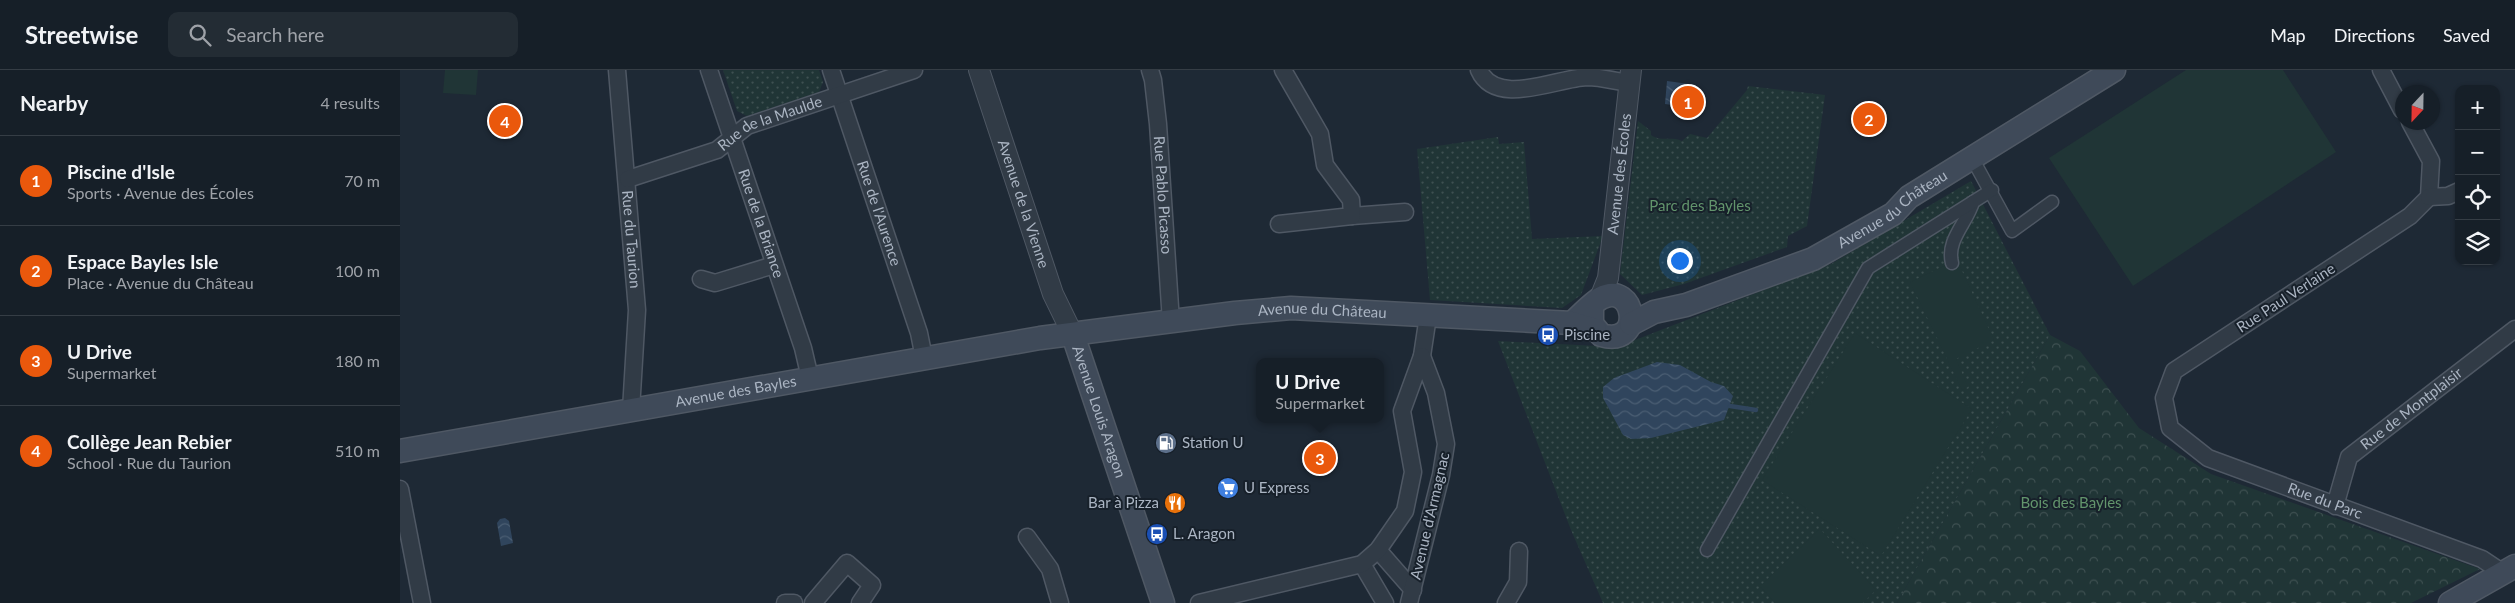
<!DOCTYPE html>
<html lang="en">
<head>
<meta charset="utf-8">
<style>
	:root { --surface:#161f28; --page:#232c34; --text:#f1f3f6; --muted:#9ea2a8; --line:#353d45; --accent:#ea580c }
	body { margin:0; font-family:Lato,sans-serif; background:var(--page); color:var(--text) }
	.controls { position:absolute; right:15px; top:15px; display:grid; overflow:hidden; border-radius:10px; box-shadow:0 1px 4px #0004 }
	.controls button { width:45px; height:45px; display:grid; place-items:center; padding:0; border:0; border-bottom:1px solid var(--line); background:var(--surface); color:var(--text); font:25px sans-serif }
	.compass { position:absolute; left:1995px; top:15px; width:45px; height:45px; border-radius:50%; background:var(--surface); box-shadow:0 1px 4px #0004; rotate:202deg }
	.you { position:absolute; left:1279px; top:190px; width:18px; height:18px; margin:-12px; border:4px solid #fff; border-radius:50%; background:#1a73e8; box-shadow:0 0 0 8px #1a73e833 }
	.badge { display:grid; place-items:center; width:32px; height:32px; border-radius:50%; background:var(--accent); color:#fff; font-size:16px; font-weight:700 }
	.pin { position:absolute; translate:-50% -50%; border:2px solid #fff; box-shadow:0 1px 5px #0006 }
	.popup { position:absolute; left:856px; top:288px; width:128px; height:65px; box-sizing:border-box; display:grid; place-content:center; border-radius:10px; background:var(--surface); filter:drop-shadow(0 1px 4px #0005); font-size:16px; white-space:nowrap; color:var(--muted) }
	.popup b { font-size:19px; color:var(--text) }
	.popup::after { content:''; position:absolute; left:50%; top:100%; margin-left:-10px; border:10px solid transparent; border-top-color:var(--surface) }
	.list { margin:0; padding:0; list-style:none }
	h2 { display:flex; justify-content:space-between; align-items:center; height:65px; margin:0; padding:0 20px; font-size:21px }
	h2 small { font-size:16px; font-weight:400; color:var(--muted) }
	.list li { display:grid; grid-template-columns:32px 1fr auto; gap:15px; align-items:center; box-sizing:border-box; height:90px; padding:0 20px; border-top:1px solid var(--line) }
	.list b { display:block; font-size:19px; white-space:nowrap }
	.list p { margin:0; font-size:16px; white-space:nowrap; color:var(--muted) }
	.list em { font-size:16px; font-style:normal; color:var(--muted) }
	.icon { flex:none; width:28px; height:28px; fill:none; stroke:currentColor; stroke-width:2; stroke-linecap:round; stroke-linejoin:round }
	.map { position:relative; flex:none; width:2115px; height:533px; overflow:hidden }
	header { display:flex; align-items:center; gap:30px; box-sizing:border-box; height:70px; padding:0 25px; background:var(--surface); border-bottom:1px solid var(--line) }
	header strong { font-size:24px }
	nav { display:flex; gap:28px; margin-inline-start:auto; font-size:18px }
	.search { width:350px; height:45px; background:var(--page); display:flex; align-items:center; gap:12px; box-sizing:border-box; padding:0 18px; border-radius:10px; color:var(--muted); font-size:19px }
	main { display:flex }
	aside { flex:1; background:var(--surface) }
	.map>svg:first-child { display:block }
	.grass { fill:url(#grass-dots) }
	.forest { fill:url(#forest-crowns) }
	.garden { fill:#203536 }
	.water { fill:url(#water-waves) }
	.lines { fill:none; stroke-linecap:round; stroke-linejoin:round }
	.stream { stroke:#30455d; stroke-width:4.5 }
	.pedestrian-casing { stroke:#4f5864; stroke-width:15 }
	.minor-casing { stroke:#4f5864; stroke-width:19 }
	.tertiary-casing { stroke:#4f5864; stroke-width:22 }
	.secondary-casing { stroke:#4f5864; stroke-width:25 }
	.pedestrian { stroke:#313b46; stroke-width:12 }
	.minor { stroke:#313b46; stroke-width:16 }
	.tertiary { stroke:#313b46; stroke-width:20 }
	.secondary { stroke:#3f4a59; stroke-width:22 }
	.labels { text-anchor:middle; stroke-width:4; stroke-linejoin:round; paint-order:stroke }
	.street-label { font-size:15px; fill:#abb5c3; stroke:#17202a }
	.park-label { font-size:15px; fill:#62946c; stroke:#17202a }
	.poi-label { font-size:15px; fill:#abb5c3; stroke:#17202a; text-anchor:start }
</style>
</head>
<body>
<header>
<strong>Streetwise</strong>
<div class="search"><svg class="icon" aria-label="search" viewBox="0 0 24 24"><circle cx="10" cy="10" r="6"/><path d="M15 15l6 6"/></svg>Search here</div>
<nav><a>Map</a><a>Directions</a><a>Saved</a></nav>
</header>
<main>
<aside>
<h2>Nearby<small>4 results</small></h2>
<ul class="list">
<li><span class="badge">1</span><div><b>Piscine d'Isle</b><p>Sports · Avenue des Écoles</p></div><em>70 m</em></li>
<li><span class="badge">2</span><div><b>Espace Bayles Isle</b><p>Place · Avenue du Château</p></div><em>100 m</em></li>
<li><span class="badge">3</span><div><b>U Drive</b><p>Supermarket</p></div><em>180 m</em></li>
<li><span class="badge">4</span><div><b>Collège Jean Rebier</b><p>School · Rue du Taurion</p></div><em>510 m</em></li>
</ul>
</aside>
<div class="map">
<svg width="2115" height="533" viewBox="0 0 2115 533">
	<defs>
		<pattern id="grass-dots" width="8" height="8" patternUnits="userSpaceOnUse" patternTransform="scale(1.25)"><rect width="8" height="8" fill="#203536"/><path d="M2 2h.1M6 6h.1" fill="none" stroke="#3e5051" stroke-width="1.8" stroke-linecap="round"/></pattern>
		<pattern id="forest-crowns" width="20" height="18" patternUnits="userSpaceOnUse" patternTransform="scale(1.25)"><rect width="20" height="18" fill="#203536"/><path d="M2 6a3 3 0 1 1 6 0M12 15a3 3 0 1 1 6 0" fill="none" stroke="#3e5051"/></pattern>
		<pattern id="water-waves" width="16" height="10" patternUnits="userSpaceOnUse" patternTransform="scale(1.25)"><rect width="16" height="10" fill="#30455d"/><path d="M0 5q4-4 8 0t8 0" fill="none" stroke="#4b5e73"/></pattern>
	</defs>
	<rect width="100%" height="100%" fill="#1e2935"/>
	<g class="grass">
		<polygon points="323,0 419,0 423,12 419,22 347,46 337,41"/>
		<path d="M 1348,16 L 1425,25 L 1407,156 L 1388,166 L 1387,177 L 1284,214 L 1242,225 L 1220,204 L 1238,51 L 1251,61 L 1251,65 C 1260,72 1272,66 1282,71 L 1290,64 L 1307,68 L 1347,20 Z"/>
		<polygon points="1098,67 1099,74 1124,72 1132,169 1203,166 1181,225 1162,238 1030,230 1017,79"/>
		<polygon points="1571,111 1650,265 1497,533 1203,533 1171,460 1098,271 1217,277 1431,194"/>
	</g>
	<polygon class="forest" points="1650,265 1680,281 1739,358 1811,404 2080,499 2011,533 1497,533"/>
	<g class="garden">
		<polygon points="45,0 78,0 76,25 43,23"/>
		<polygon points="1786,0 1883,0 1936,82 1733,216 1649,88"/>
		<polygon points="1557,190 1594,270 1556,289 1568,317 1562,320 1510,212"/>
		<polygon points="1455,263 1572,339 1481,486 1362,410"/>
		<polygon points="1420,459 1476,520 1463,533 1375,533 1360,516"/>
	</g>
	<g class="water">
		<polygon points="1267,11 1296,15 1293,42 1286,41 1286,37 1265,34"/>
		<polygon points="1257,292 1280,295 1311,312 1324,316 1333,326 1324,350 1251,368 1231,369 1223,365 1208,337 1203,328 1203,317 1214,308"/>
		<polygon points="105,448 109,451 113,473 101,476 97,453 100,449"/>
	</g>
	<g class="lines">
		<polyline class="stream" points="1330,336 1356,340"/>
		<g class="pedestrian-casing">
			<g id="pedestrian">
				<polyline points="1572,88 1612,161 1652,132"/>
				<path d="M 1552,193 C 1546,170 1567,153 1573,132"/>
				<polyline points="1307,480 1468,198 1592,120"/>
			</g>
		</g>
		<g class="minor-casing">
			<g id="minor">
				<path id="s1" d="M 217,0 L 237,240 L 231,340"/>
				<path id="s2" d="M 309,0 L 403,278 L 410,308"/>
				<path id="s3" d="M 431,0 L 519,263 L 524,288"/>
				<path id="s4" d="M 750,0 L 753,10 L 758,54 L 771,252"/>
				<path d="M 1079,0 C 1096,38 1157,8 1187,7 C 1200,7 1215,11 1229,13"/>
				<polyline points="1981,0 2002,40"/>
				<path id="s5" d="M 2010,52 L 2031,91 L 2029,127 L 2010,146 L 1774,301 L 1764,328 L 1770,358 L 1808,388 L 2082,489 L 2103,503"/>
				<path id="s6" d="M 228,109 L 317,80 L 347,56 L 514,0"/>
				<polyline points="2029,127 2048,126 2059,121"/>
				<polyline points="952,146 1005,142"/>
				<polyline points="879,154 952,146 951,130 925,95 920,64 883,0"/>
				<polyline points="301,209 315,213 374,195"/>
				<polyline points="1022,286 1028,246"/>
				<polyline points="0,419 22,533"/>
				<path id="s7" d="M 1935,436 L 1949,387 L 2115,259"/>
				<polyline points="627,467 650,499 660,533"/>
				<polyline points="978,480 1013,520"/>
				<polyline points="962,494 985,533"/>
				<polyline points="385,533 394,533"/>
				<polyline points="413,533 447,493 472,515 460,533"/>
				<polyline points="799,533 962,494 978,480 1005,441 1013,402 1002,341 1022,286 1036,323 1046,374 1041,405 1009,533"/>
				<polyline points="1106,533 1118,512 1119,481"/>
			</g>
		</g>
		<g class="tertiary-casing">
			<g id="tertiary">
				<path id="s8" d="M 579,0 L 653,224 L 673,265"/>
				<path id="s9" d="M 1200,228 L 1208,208 L 1231,0"/>
			</g>
		</g>
		<g class="secondary-casing">
			<g id="secondary">
				<path d="M 1172,253 C 1180,246 1193,232 1201,228 C 1235,210 1246,278 1201,265 L 1192,254 L 1192,237"/>
				<path id="s10" d="M 1231,254 L 1254,242 L 1286,235 L 1413,189 L 1493,144 L 1509,127 L 1714,0"/>
				<path id="s11" d="M 673,265 L 763,533"/>
				<path id="s12" d="M 0,381 L 640,268 L 835,243 L 891,238 L 1172,253 L 1195,260"/>
				<polyline points="2050,533 2115,496"/>
			</g>
		</g>
		<use href="#pedestrian" class="pedestrian"/>
		<use href="#minor" class="minor"/>
		<use href="#tertiary" class="tertiary"/>
		<use href="#secondary" class="secondary"/>
	</g>
	<defs>
		<g id="bus-disc" transform="scale(1.125)"><circle r="9.5" fill="#1a4fb4" stroke="#17202a"/><path d="M-5-6H5V4H4V6H2V4H-2V6H-4V4H-5ZM-3.5-4V0h7V-4ZM-3.5 1.2v1.5H-2V1.2ZM2 1.2v1.5H3.5V1.2Z" fill="#fff"/></g>
		<g id="fuel-disc" transform="scale(1.125)"><circle r="9.5" fill="#5c6f8a" stroke="#17202a"/><path d="M-5.5-6h7V0h2V4h1.3V-2.5L3-4.5l.8-.8L6-3V5H2.5V1h-1V6h-7ZM-4.2-4.7v3.2H.2V-4.7Z" fill="#fff"/></g>
		<g id="supermarket-disc" transform="scale(1.125)"><circle r="9.5" fill="#3f7fe0" stroke="#17202a"/><path d="M-6-5.5h2.5l.6 2H6L4.5 2H-2.5L-4.4-4H-6ZM-1.5 3.2a1.3 1.3 0 1 0 .1 0ZM3 3.2a1.3 1.3 0 1 0 .1 0Z" fill="#fff"/></g>
		<g id="restaurant-disc" transform="scale(1.125)"><circle r="9.5" fill="#e8710a" stroke="#17202a"/><path d="M-5-6h1v4h1v-4h1v4h1v-4h1v5L-1.5 .5V6h-2V.5L-5-1ZM5-6V6H3V1.5H1.5Q1.5-4 5-6Z" fill="#fff"/></g>
	</defs>
	<g fill-rule="evenodd">
		<use href="#bus-disc" x="1148" y="265"/>
		<use href="#fuel-disc" x="766" y="373"/>
		<use href="#supermarket-disc" x="828" y="418"/>
		<use href="#restaurant-disc" x="775" y="433"/>
		<use href="#bus-disc" x="757" y="464"/>
	</g>
	<g class="labels">
		<g class="street-label">
			<text dy="5" stroke="none"><textPath href="#s6" startOffset="154">Rue de la Maulde</textPath></text>
			<text dy="5" stroke="none"><textPath href="#s9" startOffset="126">Avenue des Écoles</textPath></text>
			<text dy="5" stroke="none"><textPath href="#s4" startOffset="126">Rue Pablo Picasso</textPath></text>
			<text dy="5" stroke="none"><textPath href="#s8" startOffset="141">Avenue de la Vienne</textPath></text>
			<text dy="5" stroke="none"><textPath href="#s10" startOffset="288">Avenue du Château</textPath></text>
			<text dy="5" stroke="none"><textPath href="#s3" startOffset="151">Rue de l'Aurence</textPath></text>
			<text dy="5" stroke="none"><textPath href="#s2" startOffset="162">Rue de la Briance</textPath></text>
			<text dy="5" stroke="none"><textPath href="#s1" startOffset="170">Rue du Taurion</textPath></text>
			<text transform="translate(1886 228) rotate(-33)" y="5">Rue Paul Verlaine</text>
			<text dy="5" stroke="none"><textPath href="#s12" startOffset="934">Avenue du Château</textPath></text>
			<text dy="5" stroke="none"><textPath href="#s12" startOffset="341">Avenue des Bayles</textPath></text>
			<text dy="5" stroke="none"><textPath href="#s7" startOffset="130">Rue de Montplaisir</textPath></text>
			<text dy="5" stroke="none"><textPath href="#s11" startOffset="81">Avenue Louis Aragon</textPath></text>
			<text dy="5" stroke="none"><textPath href="#s5" startOffset="622">Rue du Parc</textPath></text>
			<text transform="translate(1030 446) rotate(-77)" y="5">Avenue d'Armagnac</text>
		</g>
		<g class="park-label">
			<text x="1300" y="141">Parc des Bayles</text>
			<text x="1671" y="438">Bois des Bayles</text>
		</g>
		<g class="poi-label">
			<text x="1164" y="270">Piscine</text>
			<text x="782" y="378">Station U</text>
			<text x="844" y="423">U Express</text>
			<text x="759" y="438" text-anchor="end">Bar à Pizza</text>
			<text x="773" y="469">L. Aragon</text>
		</g>
	</g>
</svg>
<div class="controls">
<button>+</button>
<button>−</button>
<button><svg class="icon" aria-label="locate" viewBox="0 0 24 24"><circle cx="12" cy="12" r="6"/><path d="M12 2v4M12 18v4M2 12h4M18 12h4"/></svg></button>
<button><svg class="icon" aria-label="layers" viewBox="0 0 24 24"><path d="M12 4l9 5-9 5-9-5zM3 14l9 5 9-5"/></svg></button>
</div>
<svg class="compass" viewBox="-18 -18 36 36"><path d="M0-13l5 13h-10z" fill="#e53935"/><path d="M0 13l5-13h-10z" fill="#9ea2a8"/></svg>
<div class="you"></div>
<div class="pin badge" style="left:1288px;top:32px">1</div>
<div class="pin badge" style="left:1469px;top:49px">2</div>
<div class="pin badge" style="left:920px;top:388px">3</div>
<div class="popup"><b>U Drive</b>Supermarket</div>
<div class="pin badge" style="left:105px;top:51px">4</div>
</div>
</main>
</body>
</html>
